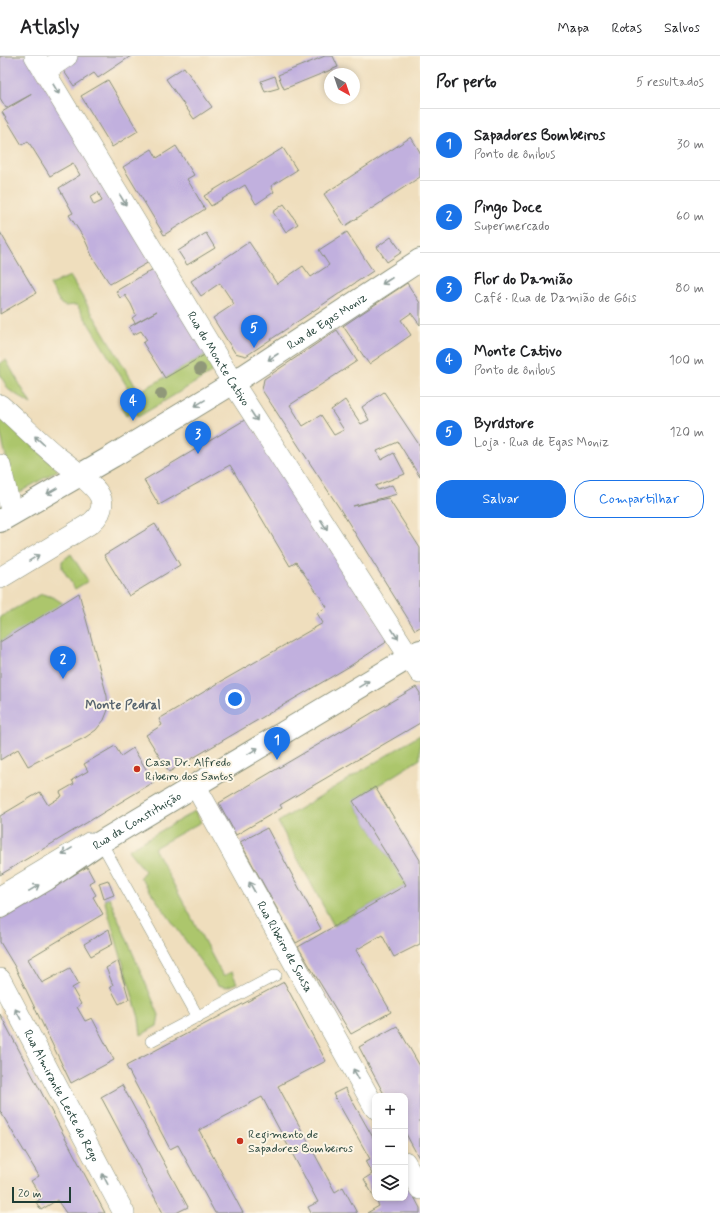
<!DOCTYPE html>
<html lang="pt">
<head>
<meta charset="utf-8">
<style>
	:root { --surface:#fff; --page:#f6f6f6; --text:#202124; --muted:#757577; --line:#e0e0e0; --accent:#1a73e8 }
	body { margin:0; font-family:Mynerve,sans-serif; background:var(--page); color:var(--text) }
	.controls { position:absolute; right:12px; bottom:12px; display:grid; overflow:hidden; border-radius:8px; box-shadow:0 2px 6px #0003 }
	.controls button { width:36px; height:36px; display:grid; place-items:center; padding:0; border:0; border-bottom:1px solid var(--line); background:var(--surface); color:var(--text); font:20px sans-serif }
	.compass { position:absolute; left:324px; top:12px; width:36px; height:36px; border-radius:50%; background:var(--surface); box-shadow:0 2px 6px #0003; rotate:140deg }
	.scale { position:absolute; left:12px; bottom:10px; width:59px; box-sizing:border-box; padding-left:4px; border:2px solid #1f3d34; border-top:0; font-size:11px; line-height:14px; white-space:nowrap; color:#1f3d34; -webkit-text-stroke:3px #fcf5e5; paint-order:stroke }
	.you { position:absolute; left:235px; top:643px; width:14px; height:14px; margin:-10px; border:3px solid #fff; border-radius:50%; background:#1a73e8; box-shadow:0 0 0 6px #1a73e833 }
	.badge { display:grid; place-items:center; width:26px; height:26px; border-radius:50%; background:var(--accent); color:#fff; font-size:13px; font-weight:700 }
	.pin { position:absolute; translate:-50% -33px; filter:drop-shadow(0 1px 2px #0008) }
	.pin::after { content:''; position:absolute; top:21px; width:14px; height:12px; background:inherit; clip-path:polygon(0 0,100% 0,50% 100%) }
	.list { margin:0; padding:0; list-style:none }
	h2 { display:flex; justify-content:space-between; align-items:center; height:52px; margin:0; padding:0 16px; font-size:17px }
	h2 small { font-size:13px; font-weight:400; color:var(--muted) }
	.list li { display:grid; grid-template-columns:26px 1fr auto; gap:12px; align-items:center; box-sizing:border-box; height:72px; padding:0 16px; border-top:1px solid var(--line) }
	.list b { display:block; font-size:15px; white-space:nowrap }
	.list p { margin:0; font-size:13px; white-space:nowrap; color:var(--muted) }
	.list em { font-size:13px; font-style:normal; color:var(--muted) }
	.actions { display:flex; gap:8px; padding:12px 16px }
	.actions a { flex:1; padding:9px 0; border:1px solid var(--accent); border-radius:16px; text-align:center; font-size:14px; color:var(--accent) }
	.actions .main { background:var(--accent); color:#fff }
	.icon { flex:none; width:22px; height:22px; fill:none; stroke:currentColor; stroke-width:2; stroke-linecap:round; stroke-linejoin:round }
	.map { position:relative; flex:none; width:420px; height:1157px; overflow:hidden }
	header { display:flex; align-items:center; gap:24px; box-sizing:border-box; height:56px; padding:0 20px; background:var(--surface); border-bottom:1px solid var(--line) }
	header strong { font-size:19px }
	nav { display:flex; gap:22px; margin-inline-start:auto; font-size:14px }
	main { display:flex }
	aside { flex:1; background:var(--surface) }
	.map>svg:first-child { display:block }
	.green { fill:#acc66c; stroke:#668250 }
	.building { fill:#c1b0de; fill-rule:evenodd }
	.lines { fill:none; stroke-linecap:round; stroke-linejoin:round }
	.service-casing { stroke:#878e78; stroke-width:12 }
	.minor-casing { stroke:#878e78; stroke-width:22 }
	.secondary-casing { stroke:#878e78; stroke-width:24 }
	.service { stroke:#fff; stroke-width:11 }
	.minor { stroke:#fff; stroke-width:21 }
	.secondary { stroke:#fff; stroke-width:22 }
	.tree { fill:#909879 }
	.oneway { stroke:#8f9e9a }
	.poi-dot { fill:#c8321e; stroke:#fcf5e5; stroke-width:1.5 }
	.labels { text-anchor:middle; stroke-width:4; stroke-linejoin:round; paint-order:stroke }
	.street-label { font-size:12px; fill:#1f3d34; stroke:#fcf5e5 }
	.poi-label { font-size:12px; fill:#1f3d34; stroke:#fcf5e5; text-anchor:start }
	.neighbourhood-label { font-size:13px; font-weight:bold; fill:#586570; stroke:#fcf5e5 }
</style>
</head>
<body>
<header>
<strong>Atlasly</strong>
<nav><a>Mapa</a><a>Rotas</a><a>Salvos</a></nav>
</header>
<main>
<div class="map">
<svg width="420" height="1157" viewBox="0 0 420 1157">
	<rect width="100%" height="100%" fill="#fcf5e5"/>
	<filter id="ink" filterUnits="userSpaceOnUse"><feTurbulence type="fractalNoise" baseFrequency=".025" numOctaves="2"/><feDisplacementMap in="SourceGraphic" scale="8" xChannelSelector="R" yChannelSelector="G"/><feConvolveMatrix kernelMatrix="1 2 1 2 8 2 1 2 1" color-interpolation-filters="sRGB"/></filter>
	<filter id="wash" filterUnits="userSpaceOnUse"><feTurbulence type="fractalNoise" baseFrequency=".012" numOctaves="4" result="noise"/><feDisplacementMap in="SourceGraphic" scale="16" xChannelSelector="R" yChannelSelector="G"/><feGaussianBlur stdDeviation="0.9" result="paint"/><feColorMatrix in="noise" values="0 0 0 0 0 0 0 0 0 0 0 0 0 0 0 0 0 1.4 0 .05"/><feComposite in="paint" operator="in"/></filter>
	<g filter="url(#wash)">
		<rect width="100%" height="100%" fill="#efdebd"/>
		<g class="green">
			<polygon points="70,220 139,336 206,298 213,311 211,317 138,361 134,355 126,360 122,352 125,345 128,332 77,249 65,250 61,248 50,229"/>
			<polygon points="6,304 31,348 9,334 0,319 0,307"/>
			<polygon points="0,357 58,414 15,439 0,375"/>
			<polygon points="71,498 88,525 75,533 62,512 62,505"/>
			<polygon points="42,538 53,541 64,548 0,586 0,561 32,543"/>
			<polygon points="420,679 420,703 353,745 406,829 334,870 278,766"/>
			<polygon points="195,755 201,766 154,792 223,920 232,916 237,927 226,931 218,929 213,923 140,821 145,815 128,794"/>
			<polygon points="109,841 159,959 157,970 141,979 139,962 104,843"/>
		</g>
		<g id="blocks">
			<g class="building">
				<path d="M 0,0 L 27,0 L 151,205 L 110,228 L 93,202 L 85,184 L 69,159 L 73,157 L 59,132 L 80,119 L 73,107 L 50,120 L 28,85 L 22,89 L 2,56 L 32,38 L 6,52 L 0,42 ZM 98,136 L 102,145 L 94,149 L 90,141 Z"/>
				<polygon points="76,0 131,0 98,22 94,17 74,30 63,14"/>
				<polygon points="325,0 333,0 338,11 284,33 278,19"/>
				<polygon points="184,11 212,51 194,63 166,23"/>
				<polygon points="275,20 279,32 265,36 261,25"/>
				<polygon points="108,24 138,75 112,91 81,40"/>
				<polygon points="411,81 420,96 420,121 345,170 324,138"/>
				<polygon points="176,90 194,119 187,123 205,153 164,179 123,111 152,93 157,102"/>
				<polygon points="283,92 297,114 271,130 274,136 256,148 245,129 211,150 204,140"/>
				<polygon points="284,148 298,168 286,176 273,156"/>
				<polygon points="0,176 36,237 0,258"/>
				<polygon points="347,176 373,215 246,300 235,297 213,262 234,248 220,227 201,240 191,225 249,186 277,228 303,210 311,221 329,209 319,194"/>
				<polygon points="206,177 215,192 187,209 178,195"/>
				<polygon points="391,181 402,196 387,206 377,191"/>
				<polygon points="155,212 206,298 165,322 143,287 147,284 141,275 133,279 129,271 157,255 135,267 132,262 136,259 131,248 125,239 120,242 116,235"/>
				<polygon points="407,227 420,247 420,269 411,257 401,264 411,279 369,308 343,270"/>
				<polygon points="337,274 357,305 290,349 303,370 321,359 334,379 344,374 331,354 345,344 361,368 369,364 362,351 384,336 420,390 420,421 398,386 377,395 381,404 394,397 405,418 375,430 378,434 392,429 397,438 353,450 388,442 420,492 420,571 415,574 340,453 262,334 264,323"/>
				<polygon points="248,362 387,579 385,587 350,610 169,716 146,679 162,669 159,663 222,625 323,567 317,557 327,551 296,506 290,510 230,409 159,449 144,424"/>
				<polygon points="155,468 180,509 129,540 104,499"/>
				<polygon points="79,537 107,640 108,654 104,664 96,674 86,681 28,710 18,693 0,704 0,586"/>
				<polygon points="416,631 420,637 420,667 280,749 282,752 236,779 219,747"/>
				<polygon points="115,690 121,700 133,692 154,726 0,819 0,760 40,736 48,749 62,740 60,736 74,728 72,724 88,715 84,708"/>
				<polygon points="375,731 420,804 420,888 394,901 382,879 356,894 391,956 351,978 298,891 406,829 353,745"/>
				<polygon points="267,772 321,873 296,887 240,786"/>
				<polygon points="87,811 94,824 89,827 96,839 93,841 103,858 28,903 42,927 70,912 79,928 72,932 81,948 77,951 85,965 92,962 114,1004 71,1027 15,911 0,886 0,863"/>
				<polygon points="108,824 114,839 104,843 99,827"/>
				<polygon points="109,873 113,888 91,900 84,888"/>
				<polygon points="118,905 129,943 119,948 110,931 113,929 106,912"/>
				<polygon points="284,926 326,1005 278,1030 335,1136 343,1131 357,1157 311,1157 308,1151 318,1146 262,1041 199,1074 243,1157 215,1157 178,1089 170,1093 126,1010"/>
				<polygon points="0,958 105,1157 66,1157 57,1144 41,1154 36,1146 42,1142 31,1125 39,1120 0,1055"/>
				<polygon points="397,970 420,1010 420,1104 405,1076 405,1040 385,1040 359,991"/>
				<polygon points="122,1029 188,1151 176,1157 163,1157 101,1041"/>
				<polygon points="345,1032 375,1085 375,1142 405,1142 405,1124 420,1152 420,1157 367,1157 379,1150 364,1123 372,1118 365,1105 370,1103 333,1038"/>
			</g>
		</g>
	</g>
	<g filter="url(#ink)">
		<use href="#blocks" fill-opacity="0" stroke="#878e78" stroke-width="1"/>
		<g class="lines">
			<g class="service-casing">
				<g id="service">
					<polyline points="0,835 88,782 93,782 101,786 198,961"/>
					<polyline points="151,985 276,919"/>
				</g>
			</g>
			<g class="minor-casing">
				<g id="minor">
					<path id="s1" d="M 35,0 L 233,327 L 420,617"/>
					<polyline points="45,15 67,0"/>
					<path d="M 0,349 C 18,365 36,383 55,399 C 66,408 98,430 101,443 C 104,454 98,461 91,467 L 0,522"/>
					<polyline points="0,409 12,458"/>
					<path id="s2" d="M 195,729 L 375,1052"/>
					<path id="s3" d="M 0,923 L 124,1157"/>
					<polyline points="405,1106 420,1133"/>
				</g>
			</g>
			<g class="secondary-casing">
				<g id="secondary">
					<path id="s4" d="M 0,465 L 113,400 L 233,327 L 420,204"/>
					<path id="s5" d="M 0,851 L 47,823 L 101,786 L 420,595"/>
				</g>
			</g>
			<use href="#service" class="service"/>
			<use href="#minor" class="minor"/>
			<use href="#secondary" class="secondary"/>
		</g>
		<g class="tree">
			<circle cx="200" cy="313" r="6"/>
			<circle cx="161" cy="338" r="6"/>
			<circle cx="138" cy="350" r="6"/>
		</g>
		<defs><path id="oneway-shaft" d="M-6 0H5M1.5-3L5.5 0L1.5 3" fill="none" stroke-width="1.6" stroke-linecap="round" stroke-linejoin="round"/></defs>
		<g class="oneway">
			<use href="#oneway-shaft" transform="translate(56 33) rotate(59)"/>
			<use href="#oneway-shaft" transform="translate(123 144) rotate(59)"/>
			<use href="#oneway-shaft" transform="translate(387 225) rotate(147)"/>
			<use href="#oneway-shaft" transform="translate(273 301) rotate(147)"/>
			<use href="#oneway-shaft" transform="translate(200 347) rotate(149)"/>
			<use href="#oneway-shaft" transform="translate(254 360) rotate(57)"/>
			<use href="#oneway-shaft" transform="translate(39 384) rotate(-137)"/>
			<use href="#oneway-shaft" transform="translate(52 435) rotate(150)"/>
			<use href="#oneway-shaft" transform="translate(324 469) rotate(57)"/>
			<use href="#oneway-shaft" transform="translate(34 502) rotate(-31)"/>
			<use href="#oneway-shaft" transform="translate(395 578) rotate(57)"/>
			<use href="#oneway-shaft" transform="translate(364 628) rotate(-31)"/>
			<use href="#oneway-shaft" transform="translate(253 695) rotate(-31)"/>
			<use href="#oneway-shaft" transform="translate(67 795) rotate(149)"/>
			<use href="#oneway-shaft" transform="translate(252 831) rotate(-119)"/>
			<use href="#oneway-shaft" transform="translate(34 832) rotate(-31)"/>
			<use href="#oneway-shaft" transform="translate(18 958) rotate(-118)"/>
			<use href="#oneway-shaft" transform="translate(356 1018) rotate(-119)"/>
			<use href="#oneway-shaft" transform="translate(105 1123) rotate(-118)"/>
		</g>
	</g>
	<g class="poi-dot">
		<circle cx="137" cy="713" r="4"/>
		<circle cx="240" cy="1085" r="4"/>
	</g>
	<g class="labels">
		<g class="street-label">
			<text dy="4" stroke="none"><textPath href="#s4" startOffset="383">Rua de Egas Moniz</textPath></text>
			<text dy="4" stroke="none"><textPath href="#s1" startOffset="354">Rua do Monte Cativo</textPath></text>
			<text dy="4" stroke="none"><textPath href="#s5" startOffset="162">Rua da Constituição</textPath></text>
			<text dy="4" stroke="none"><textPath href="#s2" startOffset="185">Rua Ribeiro de Sousa</textPath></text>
			<text dy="4" stroke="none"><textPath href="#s3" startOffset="132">Rua Almirante Leote do Rego</textPath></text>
		</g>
		<g class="poi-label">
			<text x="145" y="710">Casa Dr. Alfredo<tspan x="145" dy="14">Ribeiro dos Santos</tspan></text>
			<text x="248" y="1082">Regimento de<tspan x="248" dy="14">Sapadores Bombeiros</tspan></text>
		</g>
		<g class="neighbourhood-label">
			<text x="123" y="653">Monte Pedral</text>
		</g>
	</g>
</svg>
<div class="controls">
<button>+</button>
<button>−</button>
<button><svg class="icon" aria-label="layers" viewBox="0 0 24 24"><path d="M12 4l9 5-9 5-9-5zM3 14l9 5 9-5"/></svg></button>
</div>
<svg class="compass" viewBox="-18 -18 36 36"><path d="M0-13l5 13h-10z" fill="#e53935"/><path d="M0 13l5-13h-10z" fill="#757577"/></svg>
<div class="scale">20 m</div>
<div class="you"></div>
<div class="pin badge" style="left:277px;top:704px">1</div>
<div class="pin badge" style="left:63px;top:623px">2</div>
<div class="pin badge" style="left:198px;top:398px">3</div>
<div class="pin badge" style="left:133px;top:365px">4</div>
<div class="pin badge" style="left:254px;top:292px">5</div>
</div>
<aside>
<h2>Por perto<small>5 resultados</small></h2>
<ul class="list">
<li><span class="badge">1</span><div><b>Sapadores Bombeiros</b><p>Ponto de ônibus</p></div><em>30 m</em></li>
<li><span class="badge">2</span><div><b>Pingo Doce</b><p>Supermercado</p></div><em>60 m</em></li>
<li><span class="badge">3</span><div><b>Flor do Damião</b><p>Café · Rua de Damião de Góis</p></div><em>80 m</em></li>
<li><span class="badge">4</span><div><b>Monte Cativo</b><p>Ponto de ônibus</p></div><em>100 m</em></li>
<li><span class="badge">5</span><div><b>Byrdstore</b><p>Loja · Rua de Egas Moniz</p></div><em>120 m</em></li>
</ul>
<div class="actions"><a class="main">Salvar</a><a>Compartilhar</a></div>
</aside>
</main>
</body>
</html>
